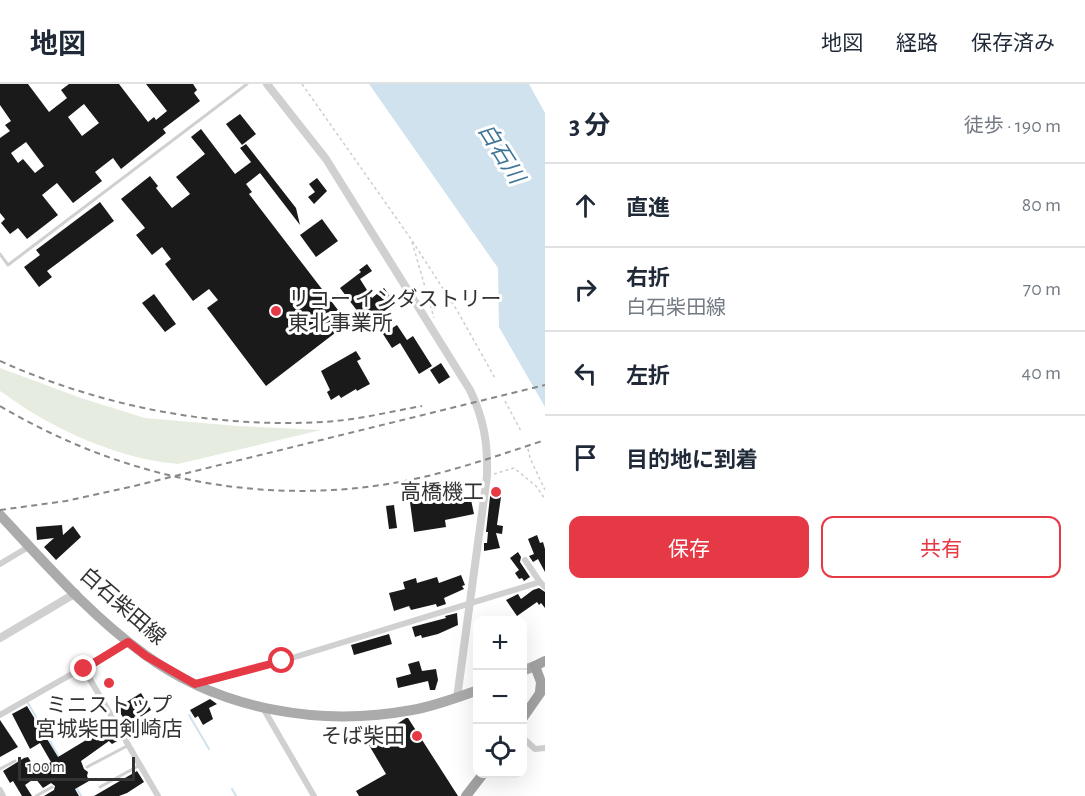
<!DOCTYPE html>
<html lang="ja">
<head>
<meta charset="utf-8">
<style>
	:root { --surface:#fff; --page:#f2f2f3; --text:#1f2937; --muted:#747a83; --line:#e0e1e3; --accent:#e63946 }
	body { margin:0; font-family:"Alegreya Sans","Noto Sans JP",sans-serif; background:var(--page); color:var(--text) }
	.controls { position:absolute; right:18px; bottom:18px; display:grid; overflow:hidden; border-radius:12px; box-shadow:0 6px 24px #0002 }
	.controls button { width:54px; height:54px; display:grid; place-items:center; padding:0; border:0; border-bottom:2px solid var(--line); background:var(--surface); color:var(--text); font:30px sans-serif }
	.scale { position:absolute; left:18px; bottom:15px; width:117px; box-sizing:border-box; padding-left:6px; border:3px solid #333; border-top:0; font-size:16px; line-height:21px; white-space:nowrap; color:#333; -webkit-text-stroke:4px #fff; paint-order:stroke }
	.stop { position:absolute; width:18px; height:18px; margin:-14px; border:4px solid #e63946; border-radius:50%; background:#fff }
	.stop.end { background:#e63946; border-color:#fff; box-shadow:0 2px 6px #0008 }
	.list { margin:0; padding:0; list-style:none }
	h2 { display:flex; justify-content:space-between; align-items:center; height:78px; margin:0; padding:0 24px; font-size:26px }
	h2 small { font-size:20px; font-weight:400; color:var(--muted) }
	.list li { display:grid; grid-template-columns:39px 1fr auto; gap:18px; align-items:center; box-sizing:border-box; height:84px; padding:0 24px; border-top:2px solid var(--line) }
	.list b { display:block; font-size:22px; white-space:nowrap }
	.list p { margin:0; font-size:20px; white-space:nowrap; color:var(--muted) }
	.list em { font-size:20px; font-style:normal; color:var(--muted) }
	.actions { display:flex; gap:12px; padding:18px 24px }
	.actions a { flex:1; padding:14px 0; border:2px solid var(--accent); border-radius:12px; text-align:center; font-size:21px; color:var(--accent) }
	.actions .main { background:var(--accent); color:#fff }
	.icon { flex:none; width:33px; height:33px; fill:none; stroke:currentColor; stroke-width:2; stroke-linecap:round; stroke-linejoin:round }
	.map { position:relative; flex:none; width:545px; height:712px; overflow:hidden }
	header { display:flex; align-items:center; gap:36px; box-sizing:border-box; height:84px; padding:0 30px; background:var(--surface); border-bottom:2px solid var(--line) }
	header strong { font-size:28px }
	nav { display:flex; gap:33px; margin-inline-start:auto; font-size:21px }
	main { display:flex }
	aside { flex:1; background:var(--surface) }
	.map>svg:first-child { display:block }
	.green { fill:#e6ecdf }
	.water { fill:#cfe2ee }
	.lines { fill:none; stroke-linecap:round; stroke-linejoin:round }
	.stream { stroke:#cfe2ee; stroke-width:2 }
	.building { fill:#1a1a1a; fill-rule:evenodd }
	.path { stroke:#cdcdcd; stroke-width:1.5; stroke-dasharray:3 3; stroke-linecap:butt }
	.service { stroke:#d0d0d0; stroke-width:3 }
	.minor { stroke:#d0d0d0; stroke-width:6 }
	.tertiary { stroke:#d0d0d0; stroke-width:8 }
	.primary { stroke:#ababab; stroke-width:10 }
	.trunk { stroke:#a2a2a2; stroke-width:10 }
	.rail { stroke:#888; stroke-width:2; stroke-dasharray:6 4.5; stroke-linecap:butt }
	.route { stroke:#e63946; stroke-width:8 }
	.poi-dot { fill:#e63946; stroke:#fff; stroke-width:2 }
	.labels { text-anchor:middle; stroke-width:6; stroke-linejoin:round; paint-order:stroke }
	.poi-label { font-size:21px; fill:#333; stroke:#fff; text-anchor:end }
	.street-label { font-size:21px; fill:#333; stroke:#fff }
	.water-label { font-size:22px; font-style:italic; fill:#3f7597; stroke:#fff }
</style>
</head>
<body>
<header>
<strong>地図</strong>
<nav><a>地図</a><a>経路</a><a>保存済み</a></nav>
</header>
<main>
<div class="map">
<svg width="545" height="712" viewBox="0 0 545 712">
	<rect width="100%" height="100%" fill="#fff"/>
	<path class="green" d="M 0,284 L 81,314 L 145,334 L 238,342 L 321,346 L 178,380 C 133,376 87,359 47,337 C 31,329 15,317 0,307 Z"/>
	<polygon class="water" points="369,0 529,0 545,29 545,323 499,243 498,184"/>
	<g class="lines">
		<g class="stream">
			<polyline points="28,619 59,673"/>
			<polyline points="189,631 209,665"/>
			<polyline points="75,701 81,712"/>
			<polyline points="232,705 236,712"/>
		</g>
	</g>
	<g class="building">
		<path d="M 0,0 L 28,0 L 49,28 L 67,14 L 61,6 L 69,0 L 119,0 L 148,38 L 154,33 L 156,36 L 167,27 L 146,0 L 193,0 L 197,6 L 194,9 L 200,17 L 163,45 L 166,49 L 121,85 L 113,74 L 95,88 L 102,97 L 73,119 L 57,99 L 42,111 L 58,131 L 27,155 L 18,144 L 10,150 L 1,139 L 5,135 L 0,129 L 0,54 L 10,47 L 5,41 L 11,37 L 0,21 ZM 84,20 L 99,39 L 82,52 L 68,33 ZM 26,58 L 44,82 L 35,89 L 23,75 L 18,79 L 11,69 Z"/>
		<polygon points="240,30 256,50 242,61 226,40"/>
		<polygon points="201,45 235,90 251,78 240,64 246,60 296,124 300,141 260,89 246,100 252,108 249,110 348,239 266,302 207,224 218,216 209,205 193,217 165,180 171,175 162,163 152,171 136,151 145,144 121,115 150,92 158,102 156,104 172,124 190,110 176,93 205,70 191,53"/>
		<polygon points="317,94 327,107 314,120 308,113 315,108 309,100"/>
		<polygon points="100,118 114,137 47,187 52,193 39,203 24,183 40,171 36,166"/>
		<polygon points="322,135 338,157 316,173 300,151"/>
		<polygon points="367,180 372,187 360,195 372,214 384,204 395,219 367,240 340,204 361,188 359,186"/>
		<polygon points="154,210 176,240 165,248 142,219"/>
		<polygon points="397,241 407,256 413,252 432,282 419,290 400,259 392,264 383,250"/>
		<polygon points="356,267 361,275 357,277 370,300 357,307 356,305 341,314 339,311 331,316 327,308 330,306 321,287"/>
		<polygon points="441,279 450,293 439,300 430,286"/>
		<polygon points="491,404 502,406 497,441 503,442 502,450 496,449 500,464 484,467 484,459 487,459 488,448 486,448"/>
		<polygon points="456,408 458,414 470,411 474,430 445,436 446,443 414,448 410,418 445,413 444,410"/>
		<polygon points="394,421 397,444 389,445 386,422"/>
		<polygon points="62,441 63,451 73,442 81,453 56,476 44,463 54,454 37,456 36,443"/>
		<polygon points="537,451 540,459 543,458 545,465 545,488 538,475 533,478 529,472 534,470 528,455"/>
		<polygon points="518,468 521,473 520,478 530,493 524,497 522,494 519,495 515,489 519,486 510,474"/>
		<polygon points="461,491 465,501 462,502 464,505 444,514 446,520 437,523 436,520 411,526 409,522 394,527 389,509 405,505 403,498 416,494 417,499 437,493 439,499"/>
		<polygon points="539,504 545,508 545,524 541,519 539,521 537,518 517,532 506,516 518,510 521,515 533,506"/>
		<polygon points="457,529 458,541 438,550 422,554 421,551 415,553 412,543 446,534 445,532"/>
		<polygon points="389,550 392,560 354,571 351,561"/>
		<polygon points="419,577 422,587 436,585 438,596 435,606 430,606 428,597 398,604 396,594 411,590 408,580"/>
		<polygon points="141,609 151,626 128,641 117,624"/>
		<polygon points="210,615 217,620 209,624 213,635 203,641 198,632 195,634 190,626"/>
		<polygon points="27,622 58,673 111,641 119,656 112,660 109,657 81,677 84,685 88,688 87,692 89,697 75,705 79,712 44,712 54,706 55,702 51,699 43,704 35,694 25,701 32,712 22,712 13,697 10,699 3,687 24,674 28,673 37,687 51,678 40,659 30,665 12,630"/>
		<polygon points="406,634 408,634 458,712 359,712 356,707 386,690 363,651 376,644 391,644"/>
		<polygon points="0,636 18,663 0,673"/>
		<polygon points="137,687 144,698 127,709 119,712 94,712"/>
	</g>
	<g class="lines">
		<g class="path">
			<polyline points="302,0 411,155 458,228 495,294"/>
			<polyline points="412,158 434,234"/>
			<polyline points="505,317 522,349"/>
			<polyline points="528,365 530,374 545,406"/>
			<polyline points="494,390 514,384 536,402 545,415"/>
		</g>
		<g class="service">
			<polyline points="0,170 8,181 247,0"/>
			<polyline points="87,683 127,662"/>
			<polyline points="0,685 15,677"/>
			<polyline points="100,703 140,681"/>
			<polyline points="36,712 52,703"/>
		</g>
		<g class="minor">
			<polyline points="525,476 540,498"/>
			<polyline points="0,480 30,462"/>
			<polyline points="84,585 158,712"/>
			<polyline points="197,600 282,577 540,498 545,503"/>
			<polyline points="263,624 314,712"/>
			<polyline points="0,631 128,558"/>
			<polyline points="522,653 535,665 545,664"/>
			<polyline points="0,706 3,712"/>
		</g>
		<g class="tertiary">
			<path d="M 267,0 L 326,75 L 470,306 C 484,335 488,360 487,392 L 457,614"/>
			<polyline points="0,554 76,509"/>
		</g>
		<g class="primary">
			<path d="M 0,431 C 45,479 90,531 144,570 C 220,626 320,643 412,626 C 435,622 456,614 478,606"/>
			<polyline points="522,587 535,582"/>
		</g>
		<g class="trunk">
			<polyline points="540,608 541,598 535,582 545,577"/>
			<polyline points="522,635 545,602"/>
			<polyline points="466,712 483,690"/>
		</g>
		<g class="rail">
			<path d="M 0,277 C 105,324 221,346 336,337 C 365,334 394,327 422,322"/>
			<path d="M 0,322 C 130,399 280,427 428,392 C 468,382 506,369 545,356"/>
			<polyline points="0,426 66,417 134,402 545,301"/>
		</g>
	</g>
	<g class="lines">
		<polyline class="route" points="84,585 128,558 146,572 195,600 282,577"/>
	</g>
	<g class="poi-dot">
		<circle cx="276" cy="227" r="6"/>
		<circle cx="496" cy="408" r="6"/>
		<circle cx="109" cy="599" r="6"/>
		<circle cx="417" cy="652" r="6"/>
	</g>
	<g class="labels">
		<g class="poi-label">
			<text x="288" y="222" text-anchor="start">リコー インダストリー<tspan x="288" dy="24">東北事業所</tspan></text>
			<text x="484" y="415">高橋機工</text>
			<text x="109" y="628" text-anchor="middle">ミニストップ<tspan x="109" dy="24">宮城柴田剣崎店</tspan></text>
			<text x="405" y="659">そば柴田</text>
		</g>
		<g class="street-label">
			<text transform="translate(123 522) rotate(41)" y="7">白石柴田線</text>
		</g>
		<g class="water-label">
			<text transform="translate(502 69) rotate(58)" y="8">白石川</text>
		</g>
	</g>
</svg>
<div class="controls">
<button>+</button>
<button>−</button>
<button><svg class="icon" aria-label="locate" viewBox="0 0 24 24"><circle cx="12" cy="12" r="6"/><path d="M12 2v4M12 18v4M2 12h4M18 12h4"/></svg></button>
</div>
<div class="scale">100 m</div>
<div class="stop" style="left:282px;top:577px"></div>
<div class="stop end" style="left:84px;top:585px"></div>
</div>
<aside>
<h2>3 分<small>徒歩 · 190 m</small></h2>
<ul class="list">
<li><svg class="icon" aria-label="ahead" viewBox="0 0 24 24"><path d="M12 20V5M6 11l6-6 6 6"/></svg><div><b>直進</b></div><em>80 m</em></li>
<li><svg class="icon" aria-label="right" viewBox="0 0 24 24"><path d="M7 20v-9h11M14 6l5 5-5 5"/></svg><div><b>右折</b><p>白石柴田線</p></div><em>70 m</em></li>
<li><svg class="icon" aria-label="left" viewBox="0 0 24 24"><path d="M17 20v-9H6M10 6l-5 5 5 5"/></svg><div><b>左折</b></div><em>40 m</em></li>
<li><svg class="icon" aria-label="arrive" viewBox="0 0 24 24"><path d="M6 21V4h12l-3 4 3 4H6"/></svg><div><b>目的地に到着</b></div></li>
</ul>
<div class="actions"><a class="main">保存</a><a>共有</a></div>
</aside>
</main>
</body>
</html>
